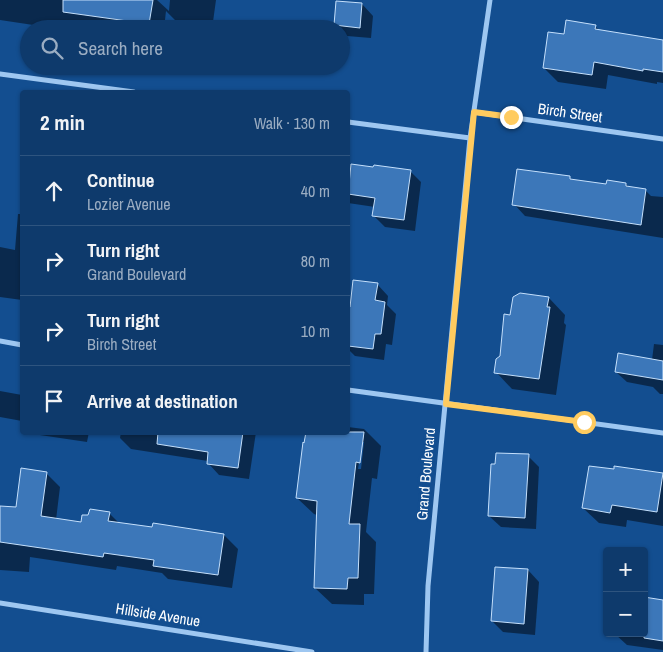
<!DOCTYPE html>
<html lang="en">
<head>
<meta charset="utf-8">
<style>
	:root { --surface:#0e3a6c; --page:#1c4574; --text:#f1f3f6; --muted:#9badc2; --line:#2e547f }
	body { margin:0; font-family:"Archivo Narrow",sans-serif; background:var(--page); color:var(--text) }
	.controls { position:absolute; right:15px; bottom:15px; display:grid; overflow:hidden; border-radius:5px; box-shadow:0 1px 4px #0004 }
	.controls button { width:45px; height:45px; display:grid; place-items:center; padding:0; border:0; border-bottom:1px solid var(--line); background:var(--surface); color:var(--text); font:25px sans-serif }
	.stop { position:absolute; width:15px; height:15px; margin:-11px; border:4px solid #ffcb5f; border-radius:50%; background:#fff }
	.stop.end { background:#ffcb5f; border-color:#fff; box-shadow:0 1px 5px #0008 }
	.list { margin:0; padding:0; list-style:none }
	h2 { display:flex; justify-content:space-between; align-items:center; height:65px; margin:0; padding:0 20px; font-size:21px }
	h2 small { font-size:16px; font-weight:400; color:var(--muted) }
	.list li { display:grid; grid-template-columns:32px 1fr auto; gap:15px; align-items:center; box-sizing:border-box; height:70px; padding:0 20px; border-top:1px solid var(--line) }
	.list b { display:block; font-size:19px; white-space:nowrap }
	.list p { margin:0; font-size:16px; white-space:nowrap; color:var(--muted) }
	.list em { font-size:16px; font-style:normal; color:var(--muted) }
	.icon { flex:none; width:28px; height:28px; fill:none; stroke:currentColor; stroke-width:2; stroke-linecap:round; stroke-linejoin:round }
	.map { position:relative; flex:none; width:663px; height:652px; overflow:hidden }
	.search { position:absolute; background:var(--surface); box-shadow:0 1px 4px #0004; left:20px; top:20px; width:330px; height:55px; display:flex; align-items:center; gap:12px; box-sizing:border-box; padding:0 18px; border-radius:28px; color:var(--muted); font-size:19px }
	.panel { position:absolute; background:var(--surface); box-shadow:0 1px 4px #0004; left:20px; top:90px; width:330px; height:345px; border-radius:5px }
	.map>svg:first-child { display:block }
	.shadow { fill:#0007; fill-rule:evenodd }
	.building { fill:#3c77b9; stroke:#c5e0fc }
	.lines { fill:none; stroke-linecap:round; stroke-linejoin:round }
	.minor { stroke:#9ec7f1; stroke-width:5 }
	.route { stroke:#ffcb5f; stroke-width:6 }
	.labels { text-anchor:middle; stroke-width:5; stroke-linejoin:round; paint-order:stroke }
	.street-label { font-size:15px; fill:#fff; stroke:#134e90 }
</style>
</head>
<body>
<div class="map">
<svg width="663" height="652" viewBox="0 0 663 652">
	<rect width="100%" height="100%" fill="#134e90"/>
	<g class="shadow">
		<polygon points="0,0 157,0 169,11 170,0 216,0 212,29 180,25 166,11 164,29 105,29 75,24 75,29 60,29 0,20"/>
		<polygon points="362,4 373,16 371,38 347,36 341,31 341,29 335,25"/>
		<polygon points="595,26 600,31 663,44 663,83 657,82 657,84 608,75 606,89 558,82 544,68 565,36"/>
		<polygon points="348,165 410,171 421,182 415,231 385,227 373,215 375,207 348,203"/>
		<polygon points="569,177 572,180 607,185 626,184 630,188 645,190 651,196 663,197 663,238 525,216 514,204"/>
		<polygon points="18,214 22,214 22,300 0,297 0,247 15,250"/>
		<polygon points="377,284 388,296 387,305 396,314 392,345 386,344 384,360 355,356 348,349 348,308 351,309"/>
		<polygon points="549,298 565,315 564,323 566,325 556,395 512,389 496,372 511,316"/>
		<polygon points="654,344 663,345 663,394 660,394 653,387 627,382 616,372 652,360"/>
		<polygon points="0,391 22,395 22,424 22,421 0,417"/>
		<path d="M 348,427 L 364,429 L 381,446 L 377,479 L 372,478 L 366,532 L 376,542 L 374,594 L 364,594 L 364,605 L 332,604 L 315,588 L 317,515 L 314,514 L 297,498 L 348,432 ZM 362,442 L 364,442 L 361,469 L 358,469 Z"/>
		<polygon points="31,432 89,432 87,442 33,434"/>
		<polygon points="121,432 256,432 249,479 219,475 208,463 208,461 131,449 120,438"/>
		<polygon points="528,456 539,467 536,529 501,527 489,516"/>
		<polygon points="615,467 663,474 663,526 627,520 626,527 599,523 583,508 615,471"/>
		<polygon points="46,473 60,487 56,520 82,524 109,513 120,524 224,535 238,549 232,588 168,579 162,573 117,566 116,570 30,557 29,572 0,570 0,508 17,509"/>
		<polygon points="528,570 539,582 535,635 503,632 492,621"/>
		<polygon points="663,601 663,650 627,645 615,634 644,633"/>
	</g>
	<g class="building">
		<polygon points="63,0 153,0 149,24 63,12"/>
		<polygon points="336,1 362,3 360,28 334,25"/>
		<polygon points="566,20 596,25 595,29 663,40 663,72 643,69 643,71 594,62 592,75 543,68 548,32 564,34"/>
		<polygon points="351,164 373,167 374,165 411,170 404,220 372,216 375,198 348,194"/>
		<polygon points="517,169 570,176 570,179 606,184 607,180 626,183 626,186 646,189 641,225 512,205"/>
		<polygon points="353,280 378,283 375,300 385,302 381,334 375,334 373,349 348,346 348,307 350,307"/>
		<polygon points="520,293 549,297 547,307 550,307 539,379 494,373 496,359 500,356 504,314 510,315 513,297"/>
		<polygon points="618,353 663,361 663,380 615,372"/>
		<polygon points="158,432 243,432 238,468 207,464 208,452 157,444"/>
		<polygon points="306,432 364,432 360,463 356,462 349,524 360,524 358,578 348,578 347,589 314,588 317,501 296,498 303,442 304,443"/>
		<polygon points="496,453 529,454 525,518 488,516 491,464 495,464"/>
		<polygon points="589,466 614,469 614,466 663,473 657,512 612,505 610,513 582,508"/>
		<polygon points="21,468 47,472 41,516 81,522 82,515 88,515 90,509 110,512 108,521 152,527 153,523 224,534 218,575 153,566 154,560 104,553 103,557 0,542 0,506 16,507"/>
		<polygon points="495,567 528,569 524,624 491,621"/>
		<polygon points="644,597 663,600 663,641 644,638"/>
	</g>
	<g class="lines">
		<g class="minor">
			<polyline points="0,74 134,92"/>
			<polyline points="474,112 663,139"/>
			<polyline points="348,122 470,138"/>
			<polyline points="0,341 22,345"/>
			<polyline points="348,390 663,433"/>
			<polyline points="0,603 312,652"/>
			<polyline points="426,652 428,586 470,138 490,0"/>
		</g>
	</g>
	<g class="lines">
		<polyline class="route" points="511,117 474,112 446,404 584,422"/>
	</g>
	<g class="labels">
		<g class="street-label">
			<text transform="translate(570 113) rotate(8)" y="5">Birch Street</text>
			<text transform="translate(426 474) rotate(-85)" y="5">Grand Boulevard</text>
			<text transform="translate(158 615) rotate(9)" y="5">Hillside Avenue</text>
		</g>
	</g>
</svg>
<div class="controls">
<button>+</button>
<button>−</button>
</div>
<div class="stop" style="left:584px;top:422px"></div>
<div class="stop end" style="left:511px;top:117px"></div>
<div class="search"><svg class="icon" aria-label="search" viewBox="0 0 24 24"><circle cx="10" cy="10" r="6"/><path d="M15 15l6 6"/></svg>Search here</div>
<section class="panel">
<h2>2 min<small>Walk · 130 m</small></h2>
<ul class="list">
<li><svg class="icon" aria-label="ahead" viewBox="0 0 24 24"><path d="M12 20V5M6 11l6-6 6 6"/></svg><div><b>Continue</b><p>Lozier Avenue</p></div><em>40 m</em></li>
<li><svg class="icon" aria-label="right" viewBox="0 0 24 24"><path d="M7 20v-9h11M14 6l5 5-5 5"/></svg><div><b>Turn right</b><p>Grand Boulevard</p></div><em>80 m</em></li>
<li><svg class="icon" aria-label="right" viewBox="0 0 24 24"><path d="M7 20v-9h11M14 6l5 5-5 5"/></svg><div><b>Turn right</b><p>Birch Street</p></div><em>10 m</em></li>
<li><svg class="icon" aria-label="arrive" viewBox="0 0 24 24"><path d="M6 21V4h12l-3 4 3 4H6"/></svg><div><b>Arrive at destination</b></div></li>
</ul>
</section>
</div>
</body>
</html>
